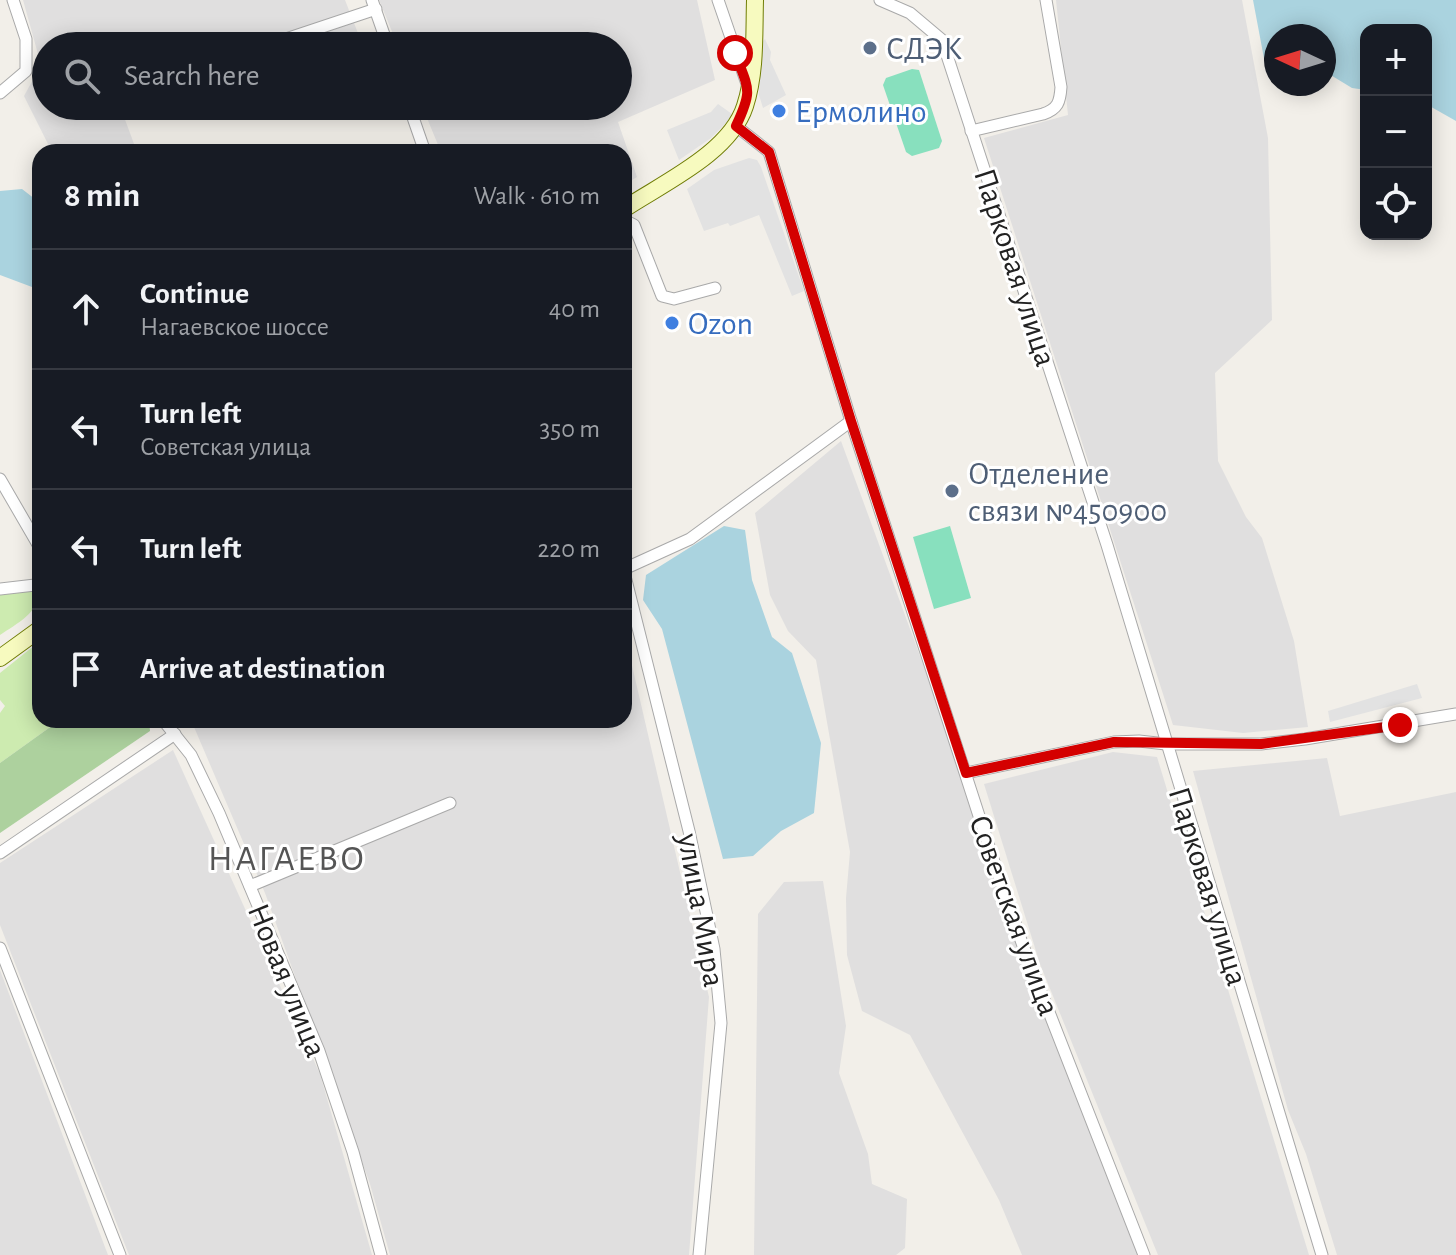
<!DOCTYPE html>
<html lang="en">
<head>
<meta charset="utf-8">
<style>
	:root { --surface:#171b24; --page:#242831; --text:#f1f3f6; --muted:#9ea1a6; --line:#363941 }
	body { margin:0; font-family:"Alegreya Sans",sans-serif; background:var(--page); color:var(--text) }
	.controls { position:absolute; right:24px; top:24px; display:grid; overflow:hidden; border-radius:16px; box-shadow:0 4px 20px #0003 }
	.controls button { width:72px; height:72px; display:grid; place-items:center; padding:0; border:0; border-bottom:2px solid var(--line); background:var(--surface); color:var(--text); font:40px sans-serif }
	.compass { position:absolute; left:1264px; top:24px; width:72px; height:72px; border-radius:50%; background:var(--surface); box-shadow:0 4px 20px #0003; rotate:274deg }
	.stop { position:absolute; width:24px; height:24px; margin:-18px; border:6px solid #d40000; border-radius:50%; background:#fff }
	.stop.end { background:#d40000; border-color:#fff; box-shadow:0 2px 8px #0008 }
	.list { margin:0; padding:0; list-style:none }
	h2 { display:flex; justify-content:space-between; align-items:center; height:104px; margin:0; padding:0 32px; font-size:34px }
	h2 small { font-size:26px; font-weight:400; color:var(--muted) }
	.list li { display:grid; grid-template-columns:52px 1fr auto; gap:24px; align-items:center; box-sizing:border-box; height:120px; padding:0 32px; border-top:2px solid var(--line) }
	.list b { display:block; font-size:30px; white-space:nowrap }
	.list p { margin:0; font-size:26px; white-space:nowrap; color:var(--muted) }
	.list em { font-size:26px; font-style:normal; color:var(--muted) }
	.icon { flex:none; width:44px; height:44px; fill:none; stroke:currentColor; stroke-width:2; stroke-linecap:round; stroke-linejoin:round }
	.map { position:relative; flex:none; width:1456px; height:1255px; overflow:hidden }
	.search { position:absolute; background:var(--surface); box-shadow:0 4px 20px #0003; left:32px; top:32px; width:600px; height:88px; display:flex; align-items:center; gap:20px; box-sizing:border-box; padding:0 28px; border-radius:44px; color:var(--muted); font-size:30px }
	.panel { position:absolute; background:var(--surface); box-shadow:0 4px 20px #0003; left:32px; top:144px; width:600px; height:584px; border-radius:24px }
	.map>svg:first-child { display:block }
	.residential { fill:#e0dfdf }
	.grass { fill:#cdebb0 }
	.forest { fill:#add19e }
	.pitch { fill:#88e0be }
	.parking { fill:#e2e2e2 }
	.water { fill:#aad3df }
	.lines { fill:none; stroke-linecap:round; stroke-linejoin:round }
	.street-casing { stroke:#a9a9a9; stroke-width:13 }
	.secondary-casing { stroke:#707d05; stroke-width:18 }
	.street { stroke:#fff; stroke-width:11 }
	.secondary { stroke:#f7fabf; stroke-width:16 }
	.route { stroke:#d40000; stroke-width:10 }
	.service-dot { fill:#5c6f8a; stroke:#fff; stroke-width:3 }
	.shop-dot { fill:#3f7fe0; stroke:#fff; stroke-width:3 }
	.labels { text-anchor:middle; stroke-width:6; stroke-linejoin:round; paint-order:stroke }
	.service-label { font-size:32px; fill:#4e5e75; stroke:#fff; text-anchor:start }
	.shop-label { font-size:32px; fill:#366cbe; stroke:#fff; text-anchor:start }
	.street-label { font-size:32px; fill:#222; stroke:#fff }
	.quarter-label { font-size:36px; letter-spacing:2px; fill:#555; stroke:#fff }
</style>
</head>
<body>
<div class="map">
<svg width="1456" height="1255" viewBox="0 0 1456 1255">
	<rect width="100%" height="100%" fill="#f2efe9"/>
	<g class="residential">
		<polygon points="23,0 345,0 363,46 46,46 46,106 120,106 137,152 52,152 24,96 41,65"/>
		<polygon points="379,0 697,0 715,80 618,122 637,177 624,185 624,152 441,152 422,106 618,106 618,46 398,46"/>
		<polygon points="1056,0 1242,0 1268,138 1272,320 1215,373 1218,461 1246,517 1262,538 1294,641 1308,727 1243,733 1173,725 984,138 1068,115"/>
		<polygon points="841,441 1140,1255 1022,1255 999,1200 910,1035 862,1011 847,955 846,898 850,852 816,660 788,631 770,595 755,513"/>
		<polygon points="624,631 709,997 689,1255 390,1255 370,1184 265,893 191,720 624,720"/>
		<polygon points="173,750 320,1074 372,1255 129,1255 0,925 0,863"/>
		<polygon points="1113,752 1157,757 1309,1255 1158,1255 1040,964 984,784"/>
		<polygon points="1327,758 1340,816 1456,792 1456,1255 1337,1255 1306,1154 1288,1110 1193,771"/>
		<polygon points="823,881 846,1026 839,1073 868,1154 872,1184 907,1199 905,1248 896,1255 754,1255 758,914 784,882"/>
		<polygon points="0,970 108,1255 0,1255"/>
	</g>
	<g class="grass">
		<path d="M 39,589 C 41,612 16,624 0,635 L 0,592 Z"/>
		<polygon points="40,641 40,720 60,720 0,763 0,713 5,706 0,700 0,673"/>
	</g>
	<polygon class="forest" points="60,720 149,720 150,731 0,833 0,763"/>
	<g class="pitch">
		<polygon points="912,69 919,70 942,141 939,148 912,156 906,152 883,85 886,78"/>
		<polygon points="950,526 971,598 934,609 913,537"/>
	</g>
	<g class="parking">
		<polygon points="765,39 771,52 770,60 786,95 763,108 759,95 762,42"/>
		<polygon points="718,104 732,114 728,121 711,138 679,160 667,130 711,112"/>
		<polygon points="749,158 757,160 761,167 804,291 792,296 759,215 730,226 728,223 704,231 687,189 714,170"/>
		<polygon points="1417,684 1422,698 1330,722 1328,711"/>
	</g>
	<g class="water">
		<polygon points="1253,0 1456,0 1456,121 1426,104 1426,30 1366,30 1366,90 1352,88 1324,71 1324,36 1276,36 1276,65 1266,69"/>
		<polygon points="22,189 40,203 40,290 0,275 0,191"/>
		<polygon points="724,526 745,530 752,580 772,637 792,653 821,743 814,813 781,831 753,856 723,859 662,629 643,600 646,575"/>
	</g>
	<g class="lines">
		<g class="street-casing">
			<g id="street">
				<polyline points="372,0 388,46"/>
				<polyline points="718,0 749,90"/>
				<polyline points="880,0 910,13 942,40 1107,545 1322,1255"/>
				<polyline points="265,46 376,9"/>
				<polyline points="0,93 26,71 26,39 13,0"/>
				<polyline points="409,106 425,152"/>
				<polyline points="736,126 769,152 851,421 993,859 1022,943 1144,1255"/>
				<path d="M 971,131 L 1043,114 C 1058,109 1060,102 1061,87 L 1046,0"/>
				<polyline points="624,220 634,225 662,296 674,299 715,288"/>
				<polyline points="0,479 40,548"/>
				<polyline points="624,569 690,539 851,421"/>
				<polyline points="624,572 689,831 714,949 721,1023 699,1255"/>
				<polyline points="0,589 35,585 40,582"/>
				<polyline points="163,720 191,755 219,813 319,1051 353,1152 381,1255"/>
				<polyline points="966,773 1114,742 1139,741 1166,744 1261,744 1305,739 1456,714"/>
				<polyline points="0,853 175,734"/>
				<polyline points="250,886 450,803"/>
				<polyline points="0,948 120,1255"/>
			</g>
		</g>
		<g class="secondary-casing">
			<g id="secondary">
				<path d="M 624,209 C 663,183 730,153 745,106 C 756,72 754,35 755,0"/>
				<polyline points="0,658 40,629"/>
			</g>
		</g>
		<use href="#street" class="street"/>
		<use href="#secondary" class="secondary"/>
	</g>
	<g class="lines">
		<path class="route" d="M 735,53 C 749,90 753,90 736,126 L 769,152 L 851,421 L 966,773 L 1114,742 L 1261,744 L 1400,725"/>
	</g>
	<g class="service-dot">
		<circle cx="870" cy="48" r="8"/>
		<circle cx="952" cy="491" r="8"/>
	</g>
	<g class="shop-dot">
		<circle cx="779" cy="111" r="8"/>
		<circle cx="672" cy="323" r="8"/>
	</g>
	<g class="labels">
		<g class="service-label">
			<text x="886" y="59">СДЭК</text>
			<text x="968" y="484">Отделение<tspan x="968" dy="37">связи №450900</tspan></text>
		</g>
		<g class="shop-label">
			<text x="795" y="122">Ермолино</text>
			<text x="688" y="334">Ozon</text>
		</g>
		<g class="street-label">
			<text transform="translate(1016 267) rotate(72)" y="11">Парковая улица</text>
			<text transform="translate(1209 886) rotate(73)" y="11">Парковая улица</text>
			<text transform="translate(702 910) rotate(80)" y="11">улица Мира</text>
			<text transform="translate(1015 915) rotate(70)" y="11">Советская улица</text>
			<text transform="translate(288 980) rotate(68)" y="11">Новая улица</text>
		</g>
		<g class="quarter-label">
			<text x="287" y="870">НАГАЕВО</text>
		</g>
	</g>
</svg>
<div class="controls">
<button>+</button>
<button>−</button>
<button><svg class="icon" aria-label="locate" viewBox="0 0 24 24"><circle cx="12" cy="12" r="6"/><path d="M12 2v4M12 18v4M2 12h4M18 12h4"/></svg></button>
</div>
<svg class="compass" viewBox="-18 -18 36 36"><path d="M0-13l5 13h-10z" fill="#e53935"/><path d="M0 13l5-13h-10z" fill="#9ea1a6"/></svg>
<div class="stop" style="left:735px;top:53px"></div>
<div class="stop end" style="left:1400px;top:725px"></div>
<div class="search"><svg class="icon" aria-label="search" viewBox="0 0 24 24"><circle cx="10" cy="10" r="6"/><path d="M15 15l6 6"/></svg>Search here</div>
<section class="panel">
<h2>8 min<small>Walk · 610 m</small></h2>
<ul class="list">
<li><svg class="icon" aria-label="ahead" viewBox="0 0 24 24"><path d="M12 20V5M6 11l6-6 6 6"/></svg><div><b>Continue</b><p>Нагаевское шоссе</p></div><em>40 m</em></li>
<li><svg class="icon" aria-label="left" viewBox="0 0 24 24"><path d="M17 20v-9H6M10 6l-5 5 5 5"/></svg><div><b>Turn left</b><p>Советская улица</p></div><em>350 m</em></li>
<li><svg class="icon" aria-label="left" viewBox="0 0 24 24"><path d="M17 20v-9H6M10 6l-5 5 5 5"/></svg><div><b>Turn left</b></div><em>220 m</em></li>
<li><svg class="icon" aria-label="arrive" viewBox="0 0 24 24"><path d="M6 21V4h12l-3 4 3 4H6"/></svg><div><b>Arrive at destination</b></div></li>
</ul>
</section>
</div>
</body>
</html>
